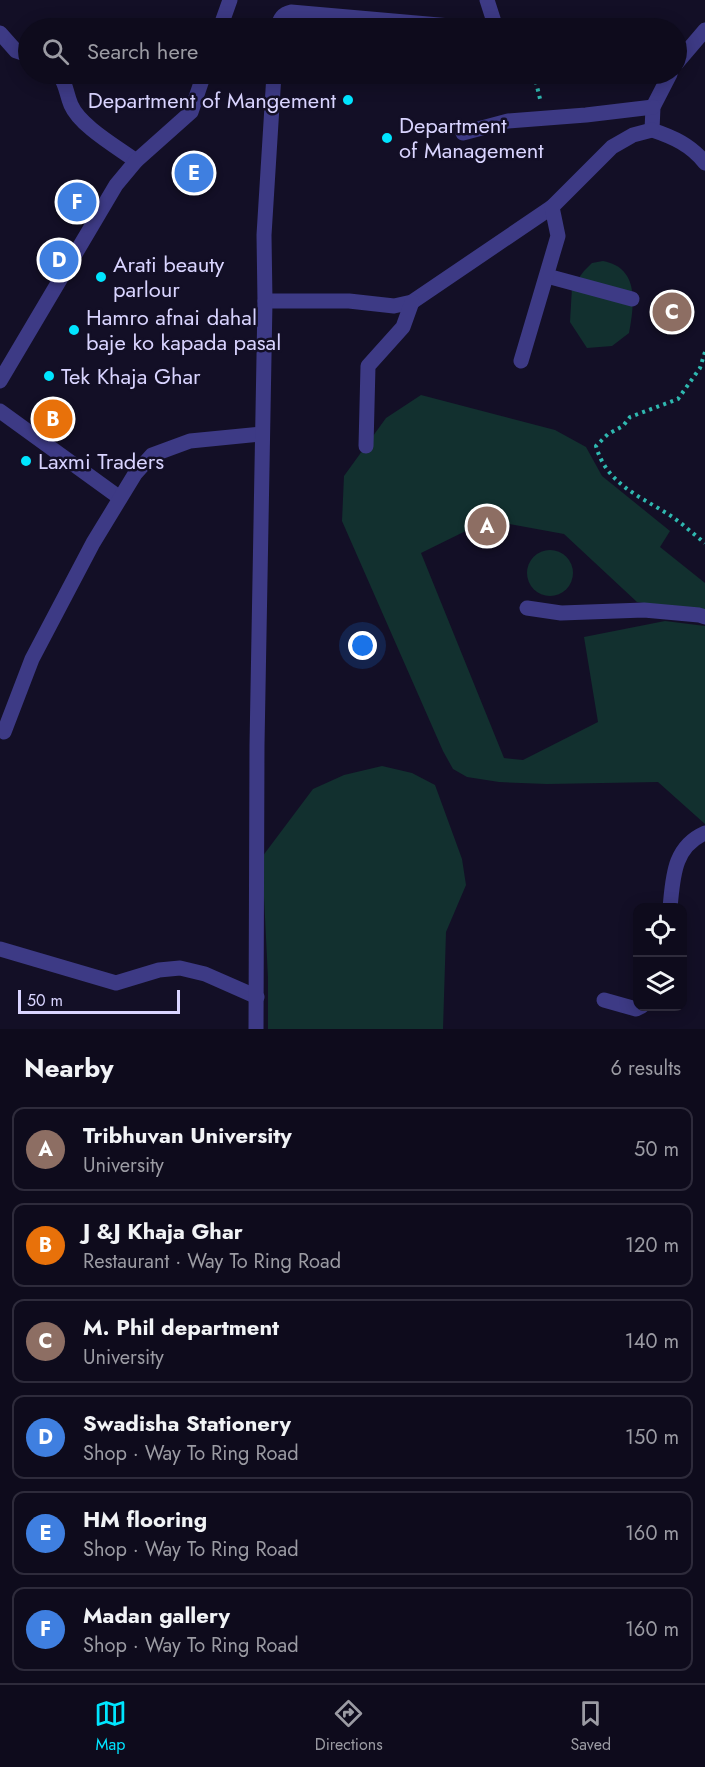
<!DOCTYPE html>
<html lang="en">
<head>
<meta charset="utf-8">
<style>
	:root { --surface:#0e0b1c; --page:#1c1929; --text:#f1f3f6; --muted:#9b9ba3; --line:#2e2b3b; --accent:#00e5ff }
	body { margin:0; font-family:Jost,sans-serif; background:var(--page); color:var(--text) }
	.controls { position:absolute; right:18px; bottom:18px; display:grid; overflow:hidden; border-radius:12px; box-shadow:0 3px 15px #0003 }
	.controls button { width:54px; height:54px; display:grid; place-items:center; padding:0; border:0; border-bottom:2px solid var(--line); background:var(--surface); color:var(--text); font:30px sans-serif }
	.scale { position:absolute; left:18px; bottom:15px; width:162px; box-sizing:border-box; padding-left:6px; border:3px solid #d9d4ff; border-top:0; font-size:16px; line-height:21px; white-space:nowrap; color:#d9d4ff; -webkit-text-stroke:4px #130f26; paint-order:stroke }
	.you { position:absolute; left:363px; top:646px; width:21px; height:21px; margin:-15px; border:4px solid #fff; border-radius:50%; background:#1a73e8; box-shadow:0 0 0 9px #1a73e833 }
	.badge { display:grid; place-items:center; width:39px; height:39px; border-radius:50%; background:var(--accent); color:#fff; font-size:20px; font-weight:700 }
	.pin { position:absolute; translate:-50% -50%; border:3px solid #fff; box-shadow:0 2px 6px #0006 }
	.list { margin:0; padding:0; list-style:none }
	h2 { display:flex; justify-content:space-between; align-items:center; height:78px; margin:0; padding:0 24px; font-size:26px }
	h2 small { font-size:20px; font-weight:400; color:var(--muted) }
	.list li { display:grid; grid-template-columns:39px 1fr auto; gap:18px; align-items:center; box-sizing:border-box; height:84px; margin:0 12px 12px; padding:0 12px; border:2px solid var(--line); border-radius:12px }
	.list b { display:block; font-size:22px; white-space:nowrap }
	.list p { margin:0; font-size:20px; white-space:nowrap; color:var(--muted) }
	.list em { font-size:20px; font-style:normal; color:var(--muted) }
	.icon { flex:none; width:33px; height:33px; fill:none; stroke:currentColor; stroke-width:2; stroke-linecap:round; stroke-linejoin:round }
	.map { position:relative; flex:none; width:705px; height:1029px; overflow:hidden }
	.search { position:absolute; background:var(--surface); box-shadow:0 3px 15px #0003; left:18px; right:18px; top:18px; height:66px; display:flex; align-items:center; gap:15px; box-sizing:border-box; padding:0 21px; border-radius:33px; color:var(--muted); font-size:22px }
	.sheet { height:654px; background:var(--surface) }
	nav { display:flex; justify-content:space-around; align-items:center; box-sizing:border-box; height:84px; border-top:2px solid var(--line); background:var(--surface); font-size:16px; color:var(--muted) }
	nav a { display:grid; justify-items:center; gap:3px }
	nav .on { color:var(--accent) }
	.map>svg:first-child { display:block }
	.green { fill:#12302f }
	.lines { fill:none; stroke-linecap:round; stroke-linejoin:round }
	.path { stroke:#2fb8b0; stroke-width:4; stroke-dasharray:3 4.5; stroke-linecap:butt }
	.minor { stroke:#3d3a85; stroke-width:15 }
	.poi-dot { fill:#00e5ff; stroke:#130f26; stroke-width:2 }
	.labels { text-anchor:middle; stroke-width:5; stroke-linejoin:round; paint-order:stroke }
	.poi-label { font-size:22px; fill:#d9d4ff; stroke:#130f26; text-anchor:start }
</style>
</head>
<body>
<div class="map">
<svg width="705" height="1029" viewBox="0 0 705 1029">
	<rect width="100%" height="100%" fill="#130f26"/>
	<g class="green">
		<path d="M 603,261 C 640,268 634,305 629,333 L 612,346 L 587,348 L 570,322 L 572,287 L 584,271 L 592,263 Z"/>
		<polygon points="421,395 555,430 586,447 602,476 670,531 660,547 705,583 705,613 637,602 564,534 488,520 421,553 504,758 523,760 598,722 584,637 665,621 705,626 705,824 658,782 547,784 499,782 467,777 453,769 443,751 342,521 344,476 386,418"/>
		<circle cx="550" cy="573" r="23"/>
		<polygon points="382,766 412,773 435,785 462,859 466,885 446,932 443,1029 268,1029 268,978 262,857 313,789 344,775"/>
	</g>
	<g class="lines">
		<g class="path">
			<polyline points="534,74 541,103"/>
			<path d="M 705,352 L 700,368 L 678,399 L 630,417 L 623,426 L 608,434 L 596,446 C 606,483 639,496 668,514 C 681,522 693,534 705,543"/>
		</g>
		<g class="minor">
			<polyline points="487,0 496,28"/>
			<polyline points="220,28 230,0"/>
			<path d="M 278,28 C 279,19 282,14 291,12 L 473,28"/>
			<polyline points="0,33 16,51 28,55"/>
			<polyline points="676,64 705,30"/>
			<path d="M 59,74 C 67,86 66,93 71,105 C 80,126 117,147 136,161"/>
			<path d="M 670,74 L 653,107 L 652,130 C 673,137 691,145 705,163"/>
			<polyline points="463,133 508,121 586,115 653,107"/>
			<polyline points="547,276 632,299"/>
			<polyline points="265,301 349,301 394,306 412,302 552,207"/>
			<polyline points="521,361 558,236 552,207 612,147 633,135 652,130"/>
			<polyline points="0,381 116,185 136,161 191,112 204,74"/>
			<polyline points="0,411 120,498"/>
			<polyline points="366,446 368,366 403,327 412,302"/>
			<polyline points="527,608 561,613 644,610 699,615 705,617"/>
			<polyline points="4,732 32,659 93,543 135,474 152,455 190,441 262,434"/>
			<path d="M 670,908 C 673,878 673,847 705,833"/>
			<polyline points="0,949 116,983 159,970 180,968 205,974 257,997"/>
			<polyline points="604,1000 636,1009 642,1006"/>
			<polyline points="256,1029 257,745 265,301 264,235 274,74"/>
		</g>
	</g>
	<g class="poi-dot">
		<circle cx="348" cy="100" r="6"/>
		<circle cx="387" cy="138" r="6"/>
		<circle cx="101" cy="277" r="6"/>
		<circle cx="74" cy="330" r="6"/>
		<circle cx="49" cy="376" r="6"/>
		<circle cx="26" cy="461" r="6"/>
	</g>
	<g class="labels">
		<g class="poi-label">
			<text x="336" y="108" text-anchor="end">Department of Mangement</text>
			<text x="399" y="133">Department<tspan x="399" dy="25">of Management</tspan></text>
			<text x="113" y="272">Arati beauty<tspan x="113" dy="25">parlour</tspan></text>
			<text x="86" y="325">Hamro afnai dahal<tspan x="86" dy="25">baje ko kapada pasal</tspan></text>
			<text x="61" y="384">Tek Khaja Ghar</text>
			<text x="38" y="469">Laxmi Traders</text>
		</g>
	</g>
</svg>
<div class="controls">
<button><svg class="icon" aria-label="locate" viewBox="0 0 24 24"><circle cx="12" cy="12" r="6"/><path d="M12 2v4M12 18v4M2 12h4M18 12h4"/></svg></button>
<button><svg class="icon" aria-label="layers" viewBox="0 0 24 24"><path d="M12 4l9 5-9 5-9-5zM3 14l9 5 9-5"/></svg></button>
</div>
<div class="scale">50 m</div>
<div class="you"></div>
<div class="pin badge" style="left:487px;top:526px;background:#8d6e63">A</div>
<div class="pin badge" style="left:53px;top:419px;background:#e8710a">B</div>
<div class="pin badge" style="left:672px;top:312px;background:#8d6e63">C</div>
<div class="pin badge" style="left:59px;top:260px;background:#3f7fe0">D</div>
<div class="pin badge" style="left:194px;top:173px;background:#3f7fe0">E</div>
<div class="pin badge" style="left:77px;top:202px;background:#3f7fe0">F</div>
<div class="search"><svg class="icon" aria-label="search" viewBox="0 0 24 24"><circle cx="10" cy="10" r="6"/><path d="M15 15l6 6"/></svg>Search here</div>
</div>
<section class="sheet">
<h2>Nearby<small>6 results</small></h2>
<ul class="list">
<li><span class="badge" style="background:#8d6e63">A</span><div><b>Tribhuvan University</b><p>University</p></div><em>50 m</em></li>
<li><span class="badge" style="background:#e8710a">B</span><div><b>J &amp;J Khaja Ghar</b><p>Restaurant · Way To Ring Road</p></div><em>120 m</em></li>
<li><span class="badge" style="background:#8d6e63">C</span><div><b>M. Phil department</b><p>University</p></div><em>140 m</em></li>
<li><span class="badge" style="background:#3f7fe0">D</span><div><b>Swadisha Stationery</b><p>Shop · Way To Ring Road</p></div><em>150 m</em></li>
<li><span class="badge" style="background:#3f7fe0">E</span><div><b>HM flooring</b><p>Shop · Way To Ring Road</p></div><em>160 m</em></li>
<li><span class="badge" style="background:#3f7fe0">F</span><div><b>Madan gallery</b><p>Shop · Way To Ring Road</p></div><em>160 m</em></li>
</ul>
</section>
<nav>
<a class="on"><svg class="icon" aria-label="map" viewBox="0 0 24 24"><path d="M3 6l6-2 6 2 6-2v14l-6 2-6-2-6 2zM9 4v14M15 6v14"/></svg>Map</a>
<a><svg class="icon" aria-label="directions" viewBox="0 0 24 24"><path d="M12 3l9 9-9 9-9-9zM9 14v-3h6M13 9l2 2-2 2"/></svg>Directions</a>
<a><svg class="icon" aria-label="saved" viewBox="0 0 24 24"><path d="M7 4h10v16l-5-4-5 4z"/></svg>Saved</a>
</nav>
</body>
</html>
